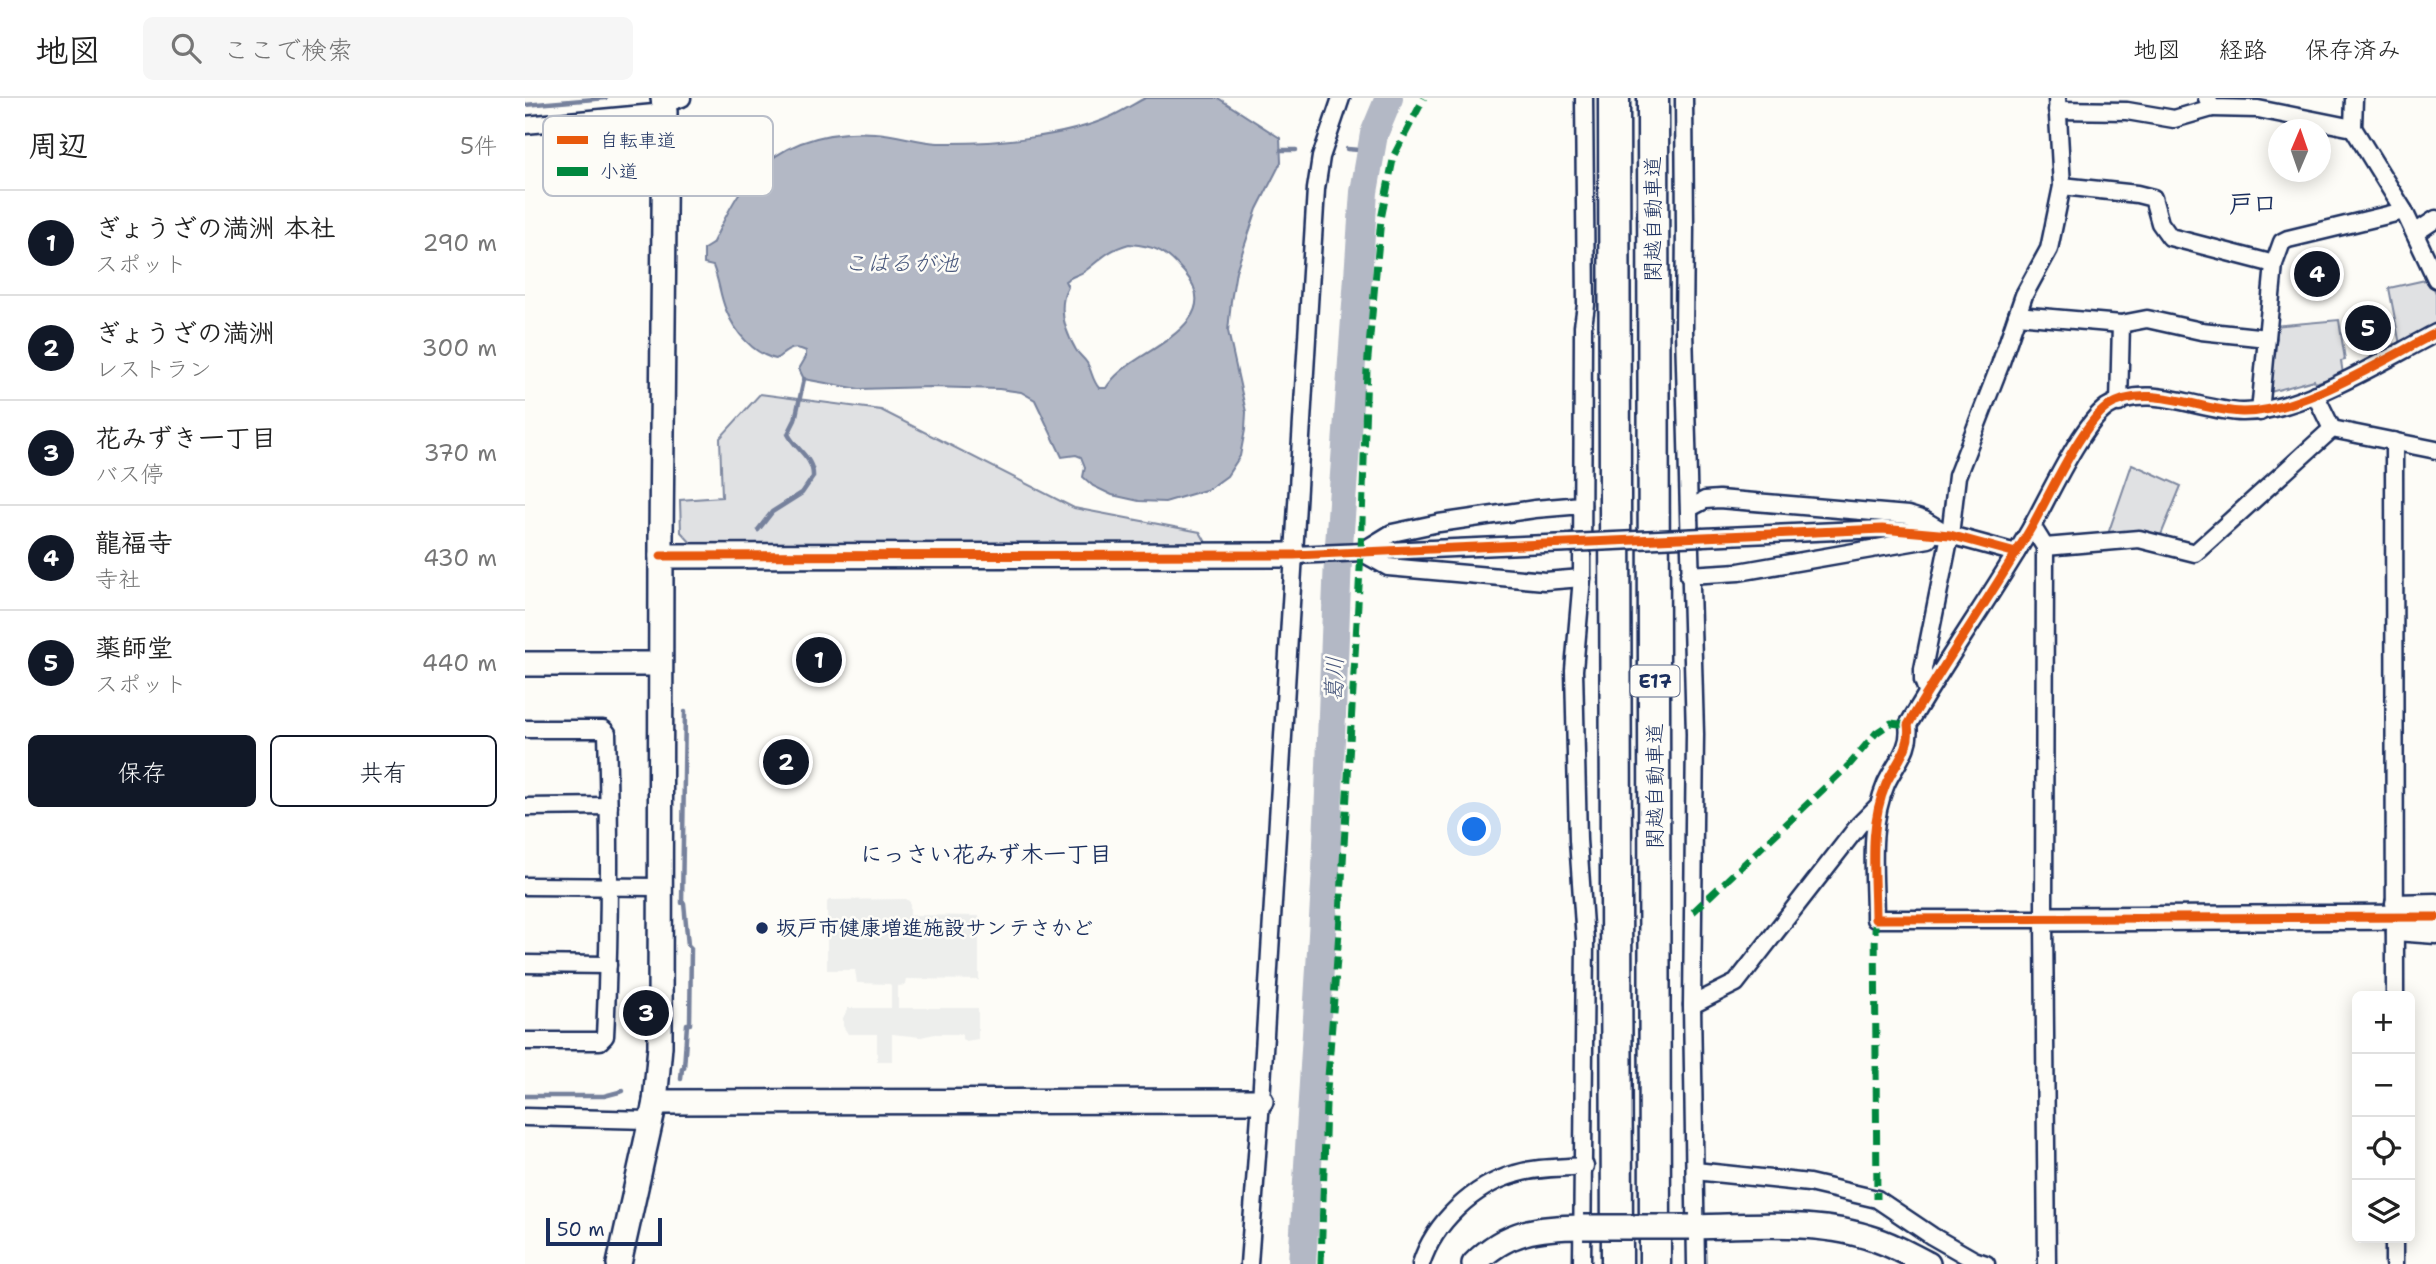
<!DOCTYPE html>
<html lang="ja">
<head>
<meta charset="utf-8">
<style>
	:root { --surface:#fff; --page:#f6f6f6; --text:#222; --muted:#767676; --line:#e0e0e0; --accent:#111827 }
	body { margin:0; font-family:"Shantell Sans","Klee One",sans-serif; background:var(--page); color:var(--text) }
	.controls { position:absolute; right:21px; bottom:21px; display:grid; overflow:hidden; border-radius:10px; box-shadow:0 4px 18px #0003 }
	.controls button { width:63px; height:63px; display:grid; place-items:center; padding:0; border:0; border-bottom:2px solid var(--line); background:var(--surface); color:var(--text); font:35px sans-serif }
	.compass { position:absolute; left:1743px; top:21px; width:63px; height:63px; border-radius:50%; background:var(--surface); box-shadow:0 4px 18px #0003; rotate:2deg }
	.scale { position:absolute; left:21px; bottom:18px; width:116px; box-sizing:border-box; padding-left:7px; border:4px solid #1b2f5e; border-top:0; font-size:19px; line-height:24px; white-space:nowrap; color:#1b2f5e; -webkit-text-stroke:5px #fdfcf7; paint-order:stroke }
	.you { position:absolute; left:950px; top:732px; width:24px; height:24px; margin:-18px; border:5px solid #fff; border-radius:50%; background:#1a73e8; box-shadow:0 0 0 10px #1a73e833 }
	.badge { display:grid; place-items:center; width:46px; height:46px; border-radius:50%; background:var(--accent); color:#fff; font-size:23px; font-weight:700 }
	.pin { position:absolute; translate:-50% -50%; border:4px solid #fff; box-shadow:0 2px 7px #0006 }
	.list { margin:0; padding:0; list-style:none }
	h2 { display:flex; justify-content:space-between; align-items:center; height:91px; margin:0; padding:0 28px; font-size:30px }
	h2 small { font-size:23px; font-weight:400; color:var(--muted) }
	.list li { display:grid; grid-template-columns:46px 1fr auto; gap:21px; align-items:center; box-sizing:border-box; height:105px; padding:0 28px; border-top:2px solid var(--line) }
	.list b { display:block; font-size:26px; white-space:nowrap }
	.list p { margin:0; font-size:23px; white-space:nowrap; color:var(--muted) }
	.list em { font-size:23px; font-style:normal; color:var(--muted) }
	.actions { display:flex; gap:14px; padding:21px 28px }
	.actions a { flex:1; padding:16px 0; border:2px solid var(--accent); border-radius:10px; text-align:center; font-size:24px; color:var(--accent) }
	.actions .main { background:var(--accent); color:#fff }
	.icon { flex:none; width:38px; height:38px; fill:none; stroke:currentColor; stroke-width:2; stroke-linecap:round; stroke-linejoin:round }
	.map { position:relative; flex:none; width:1911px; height:1166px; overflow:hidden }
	header { display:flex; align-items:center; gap:42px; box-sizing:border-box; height:98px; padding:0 35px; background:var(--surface); border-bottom:2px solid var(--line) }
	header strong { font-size:33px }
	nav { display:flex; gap:38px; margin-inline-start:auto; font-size:24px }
	.search { width:490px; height:63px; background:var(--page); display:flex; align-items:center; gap:18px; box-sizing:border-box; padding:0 24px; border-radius:10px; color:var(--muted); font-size:26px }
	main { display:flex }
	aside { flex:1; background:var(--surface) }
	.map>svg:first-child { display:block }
	.built { fill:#edeeec }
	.green { fill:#e0e1e3; stroke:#7e88a0; stroke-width:2 }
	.water { fill:#b3b8c5; stroke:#76819c; stroke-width:2; fill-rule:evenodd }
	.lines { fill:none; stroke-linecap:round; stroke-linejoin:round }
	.stream { stroke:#76819c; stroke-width:4.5 }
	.river { stroke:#b3b8c5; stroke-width:28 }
	.street-casing { stroke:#1b2f5e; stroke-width:21 }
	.secondary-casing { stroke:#1b2f5e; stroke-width:28 }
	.highway-casing { stroke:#1b2f5e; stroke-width:35 }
	.street { stroke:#fdfcf7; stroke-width:16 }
	.secondary { stroke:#fdfcf7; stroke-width:23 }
	.highway { stroke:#fdfcf7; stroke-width:30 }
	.street-bridge-casing { stroke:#1b2f5e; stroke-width:21; stroke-linecap:butt }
	.secondary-bridge-casing { stroke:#1b2f5e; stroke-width:28; stroke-linecap:butt }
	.street-bridge { stroke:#fdfcf7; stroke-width:16 }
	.secondary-bridge { stroke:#fdfcf7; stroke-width:23 }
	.quiet { stroke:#00873e; stroke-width:7; stroke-dasharray:14 7; stroke-linecap:butt }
	.cycleway-casing { stroke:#fdfcf7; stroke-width:13 }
	.cycleway { stroke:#e8590c; stroke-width:9 }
	.poi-dot { fill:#1b2f5e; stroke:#fdfcf7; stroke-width:2.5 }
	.labels { text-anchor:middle; stroke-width:5; stroke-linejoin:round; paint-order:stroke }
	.shield { fill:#fdfcf7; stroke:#5f6c8c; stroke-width:2 }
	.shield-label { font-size:19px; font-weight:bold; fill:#1b2f5e }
	.street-label { font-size:21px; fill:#1b2f5e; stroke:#fdfcf7 }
	.poi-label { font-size:21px; font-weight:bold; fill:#1b2f5e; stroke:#fdfcf7; text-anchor:start }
	.water-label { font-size:23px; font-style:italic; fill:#49587d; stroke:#fdfcf7 }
	.neighbourhood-label { font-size:23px; font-weight:bold; fill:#1b2f5e; stroke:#fdfcf7 }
	.quarter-label { font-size:24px; font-weight:bold; fill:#1b2f5e; stroke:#fdfcf7 }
	.key { fill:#fdfcf7; stroke:#b9bec9; stroke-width:2 }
	.key-label { font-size:19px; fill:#1b2f5e }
</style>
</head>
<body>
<header>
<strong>地図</strong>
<div class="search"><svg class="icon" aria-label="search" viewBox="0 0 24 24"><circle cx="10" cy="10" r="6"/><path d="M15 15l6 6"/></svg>ここで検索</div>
<nav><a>地図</a><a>経路</a><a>保存済み</a></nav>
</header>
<main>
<aside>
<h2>周辺<small>5件</small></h2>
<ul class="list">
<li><span class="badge">1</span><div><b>ぎょうざの満洲 本社</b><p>スポット</p></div><em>290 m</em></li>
<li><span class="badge">2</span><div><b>ぎょうざの満洲</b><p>レストラン</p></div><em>300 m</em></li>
<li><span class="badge">3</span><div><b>花みずき一丁目</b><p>バス停</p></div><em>370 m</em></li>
<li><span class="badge">4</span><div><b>龍福寺</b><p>寺社</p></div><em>430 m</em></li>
<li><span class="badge">5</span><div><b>薬師堂</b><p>スポット</p></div><em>440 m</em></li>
</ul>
<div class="actions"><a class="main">保存</a><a>共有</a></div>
</aside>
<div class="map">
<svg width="1911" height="1166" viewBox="0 0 1911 1166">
	<rect width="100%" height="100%" fill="#fdfcf7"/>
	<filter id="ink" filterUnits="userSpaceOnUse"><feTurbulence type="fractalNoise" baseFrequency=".0143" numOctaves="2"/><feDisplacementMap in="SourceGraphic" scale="14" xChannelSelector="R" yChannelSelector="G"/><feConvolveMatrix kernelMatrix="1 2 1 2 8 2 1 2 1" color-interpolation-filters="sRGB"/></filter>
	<g filter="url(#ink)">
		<polygon class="built" points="381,801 385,804 385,817 454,818 454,882 381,881 380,887 373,888 373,910 453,910 453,941 441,943 437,941 437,936 410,936 396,939 367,936 367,963 352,963 352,936 323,936 318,928 318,920 323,910 366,910 366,888 365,886 332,885 330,872 302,872 302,804 304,802"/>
		<g class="green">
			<polygon points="1905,181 1911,195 1911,229 1875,247 1864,190"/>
			<polygon points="1814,222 1820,262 1816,263 1818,276 1790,285 1789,282 1742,295 1748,228"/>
			<polygon points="235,296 356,312 549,410 675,434 683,448 166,445 156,434 155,402 197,399 195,340"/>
			<polygon points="1607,366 1656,388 1634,442 1583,436"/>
		</g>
		<path class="water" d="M 620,0 L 693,0 L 755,40 L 756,64 L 732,111 L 711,173 L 706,203 L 703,233 L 721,314 L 720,332 L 715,358 L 702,378 L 684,391 L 640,404 L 614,403 L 587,397 L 568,388 L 558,379 L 560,369 L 556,359 L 551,357 L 537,359 L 510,302 L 496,294 L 474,291 L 405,289 L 334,291 L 279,281 L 274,271 L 281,259 L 281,253 C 268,246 262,253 251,261 C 228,256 210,234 201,212 C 195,198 194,182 188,168 L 179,166 L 179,151 L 187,146 C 197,127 205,107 218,90 C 250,46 297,32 350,35 C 371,36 392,44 413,45 C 465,46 540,40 587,18 C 598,13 609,6 620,0 ZM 604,146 C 631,148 641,153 659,174 C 702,222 622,250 595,274 C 589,279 585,284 581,290 L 574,290 C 567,282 567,273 562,265 C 559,260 554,257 551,252 C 540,233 532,209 543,189 L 540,183 C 547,178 554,177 560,173 C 577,160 583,152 604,146 Z"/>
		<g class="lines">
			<g class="stream">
				<polyline points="0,7 81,0"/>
				<polyline points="822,51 846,53"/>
				<polyline points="756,52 771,52"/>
				<path d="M 233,432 L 247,414 L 277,395 L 288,379 C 289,360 271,352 263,336 L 270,322 L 279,281"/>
				<polyline points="156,981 157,970 159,970 162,926 165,926 166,850 163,847 159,805 157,805 160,614"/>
				<polyline points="0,998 79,998 98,993"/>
			</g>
			<polyline class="river" points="777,1166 801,771 813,461 839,94 849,36 864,0"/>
			<g class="street-casing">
				<g id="street">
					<polyline points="1159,0 1160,130 1159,232 1170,636 1167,907 1171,1166"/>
					<polyline points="1682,0 1687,10 1733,11 1828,30"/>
					<polyline points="1829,0 1828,30 1879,113 1911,181"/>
					<polyline points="139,6 157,0"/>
					<polyline points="1532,12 1602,13 1649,21 1687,10"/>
					<polyline points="0,27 140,14"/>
					<polyline points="1537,88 1612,96 1628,100 1635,125 1645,139 1749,166 1735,314"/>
					<polyline points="1890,135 1911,121"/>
					<polyline points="1749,166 1757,144 1763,141 1879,113"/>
					<polyline points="1492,217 1596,226 1622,221 1676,233 1742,240"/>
					<polyline points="1790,296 1807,331"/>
					<polyline points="1594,305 1596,226"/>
					<polyline points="1869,343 1870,898"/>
					<polyline points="1165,410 1180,402 1194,401 1383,417 1399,422 1421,435"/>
					<polyline points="1507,428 1520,449 1519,821 1522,1166"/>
					<polyline points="1178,439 1357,431 1425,437 1491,455"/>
					<polyline points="1520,449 1614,441 1670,455 1807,331 1911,352"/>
					<polyline points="839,452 867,435 914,425 1010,411 1057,407"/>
					<polyline points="836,454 863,469 1020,483 1057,480"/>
					<polyline points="769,457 1045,445"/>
					<polyline points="1164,477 1214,474 1404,441"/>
					<polyline points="1402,593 1398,582 1398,571 1425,437 1432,378 1475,267 1499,197 1524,151 1537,88 1532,0"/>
					<path d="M 0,631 L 78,631 L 82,635 C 85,736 85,837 80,938 L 75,943 L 0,943"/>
					<polyline points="0,709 84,708"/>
					<polyline points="0,788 136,789"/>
					<polyline points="1869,805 1911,804"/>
					<path d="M 1519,821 L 1350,821 C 1350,777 1343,728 1361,686 C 1370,666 1387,650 1383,627 C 1422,560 1467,497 1506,430 C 1523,400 1556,327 1582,309 C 1622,283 1674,313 1717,314 C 1775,315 1858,262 1911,235"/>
					<polyline points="1870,834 1911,837"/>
					<polyline points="0,866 83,867"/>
					<polyline points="1167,907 1211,885 1334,727 1353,708"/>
					<polyline points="0,1019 125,1022"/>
					<polyline points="1170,1073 1284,1085 1352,1101 1407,1138 1449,1162 1461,1166"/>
					<polyline points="724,1166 736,1003 791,91 796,59 816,0"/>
					<path d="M 896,1166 C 909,1125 948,1088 990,1076 C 1012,1069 1036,1070 1060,1068"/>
					<polyline points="1057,1166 1060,842 1053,742 1049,572 1057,480 1058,228 1061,207 1059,0"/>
					<polyline points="1869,1166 1869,1140"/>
				</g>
			</g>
			<g class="secondary-casing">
				<g id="secondary">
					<polyline points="136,458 769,457"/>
					<polyline points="0,566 135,566"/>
					<polyline points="1519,821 1911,819"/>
					<polyline points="130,1004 736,1003"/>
					<path d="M 1165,1129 C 1221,1128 1290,1122 1343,1139 C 1364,1145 1384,1156 1403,1166"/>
					<polyline points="94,1166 130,1004 135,948 136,440 140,14 138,0"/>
					<path d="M 949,1166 C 981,1133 1014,1129 1058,1129"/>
				</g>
			</g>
			<g class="highway-casing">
				<g id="highway">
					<polyline points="1089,0 1092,1166"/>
					<polyline points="1128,0 1130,1166"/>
				</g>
			</g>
			<use href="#street" class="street"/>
			<use href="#secondary" class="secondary"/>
			<use href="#highway" class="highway"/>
			<g class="street-bridge-casing">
				<polyline id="street-bridge" points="1045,445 1178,439"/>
			</g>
			<g class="secondary-bridge-casing">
				<polyline id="secondary-bridge" points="1058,1129 1165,1129"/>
			</g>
			<use href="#street-bridge" class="street-bridge"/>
			<use href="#secondary-bridge" class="secondary-bridge"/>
			<g class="quiet">
				<polyline points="1168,814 1325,666 1351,635 1366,625 1383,627"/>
				<polyline points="1350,821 1352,1101"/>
				<polyline points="796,1166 801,1006 814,834 836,454 842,270 856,121 869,57 899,0"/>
			</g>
			<g class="cycleway-casing">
				<g id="cycleway">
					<path d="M 1911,235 C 1858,262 1775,315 1717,314 C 1674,313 1622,283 1582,309 C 1556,327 1523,400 1506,430 C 1467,497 1422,560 1383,627 C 1387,650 1370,666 1361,686 C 1343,728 1350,777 1350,821 L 1911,819"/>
					<polyline points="136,458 769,457 1357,431 1425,437 1491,455"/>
				</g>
			</g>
			<use href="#cycleway" class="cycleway"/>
		</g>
	</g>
	<circle class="poi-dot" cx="237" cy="830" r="7"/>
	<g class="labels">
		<rect class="shield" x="1105.5" y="567.5" width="49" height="31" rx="5"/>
		<g class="shield-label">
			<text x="1130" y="590">E17</text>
		</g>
		<g class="street-label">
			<text transform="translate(1128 121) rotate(-90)" y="7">関越自動車道</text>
			<text transform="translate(1130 688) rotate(-90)" y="7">関越自動車道</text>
		</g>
		<g class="poi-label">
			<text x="251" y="837">坂戸市健康増進施設サンテさかど</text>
		</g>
		<g class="water-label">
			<text x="376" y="173">こはるが池</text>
			<text transform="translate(809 581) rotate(-88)" y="8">葛川</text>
		</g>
		<g class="neighbourhood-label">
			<text x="461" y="764">にっさい花みず木一丁目</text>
		</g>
		<g class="quarter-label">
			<text x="1728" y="114">戸口</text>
		</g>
	</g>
	<rect x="18" y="18" width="230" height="80" rx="10" class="key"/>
	<rect x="32" y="38" width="31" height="8" fill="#e8590c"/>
	<rect x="32" y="69" width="31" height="9" fill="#00873e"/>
	<g class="key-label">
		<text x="75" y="49">自転車道</text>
		<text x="75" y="80">小道</text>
	</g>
</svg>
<div class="controls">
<button>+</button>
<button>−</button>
<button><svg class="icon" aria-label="locate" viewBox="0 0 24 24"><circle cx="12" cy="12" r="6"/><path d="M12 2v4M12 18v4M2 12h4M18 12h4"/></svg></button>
<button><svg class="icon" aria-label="layers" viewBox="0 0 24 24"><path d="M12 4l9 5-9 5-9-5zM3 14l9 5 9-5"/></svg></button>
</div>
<svg class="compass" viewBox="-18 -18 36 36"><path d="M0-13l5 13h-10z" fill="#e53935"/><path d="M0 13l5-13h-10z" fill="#767676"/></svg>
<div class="scale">50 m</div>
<div class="you"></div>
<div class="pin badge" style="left:294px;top:562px">1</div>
<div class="pin badge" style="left:261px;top:664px">2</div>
<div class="pin badge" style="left:121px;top:915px">3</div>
<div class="pin badge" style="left:1792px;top:176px">4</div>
<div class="pin badge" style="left:1843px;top:230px">5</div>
</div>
</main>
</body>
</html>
